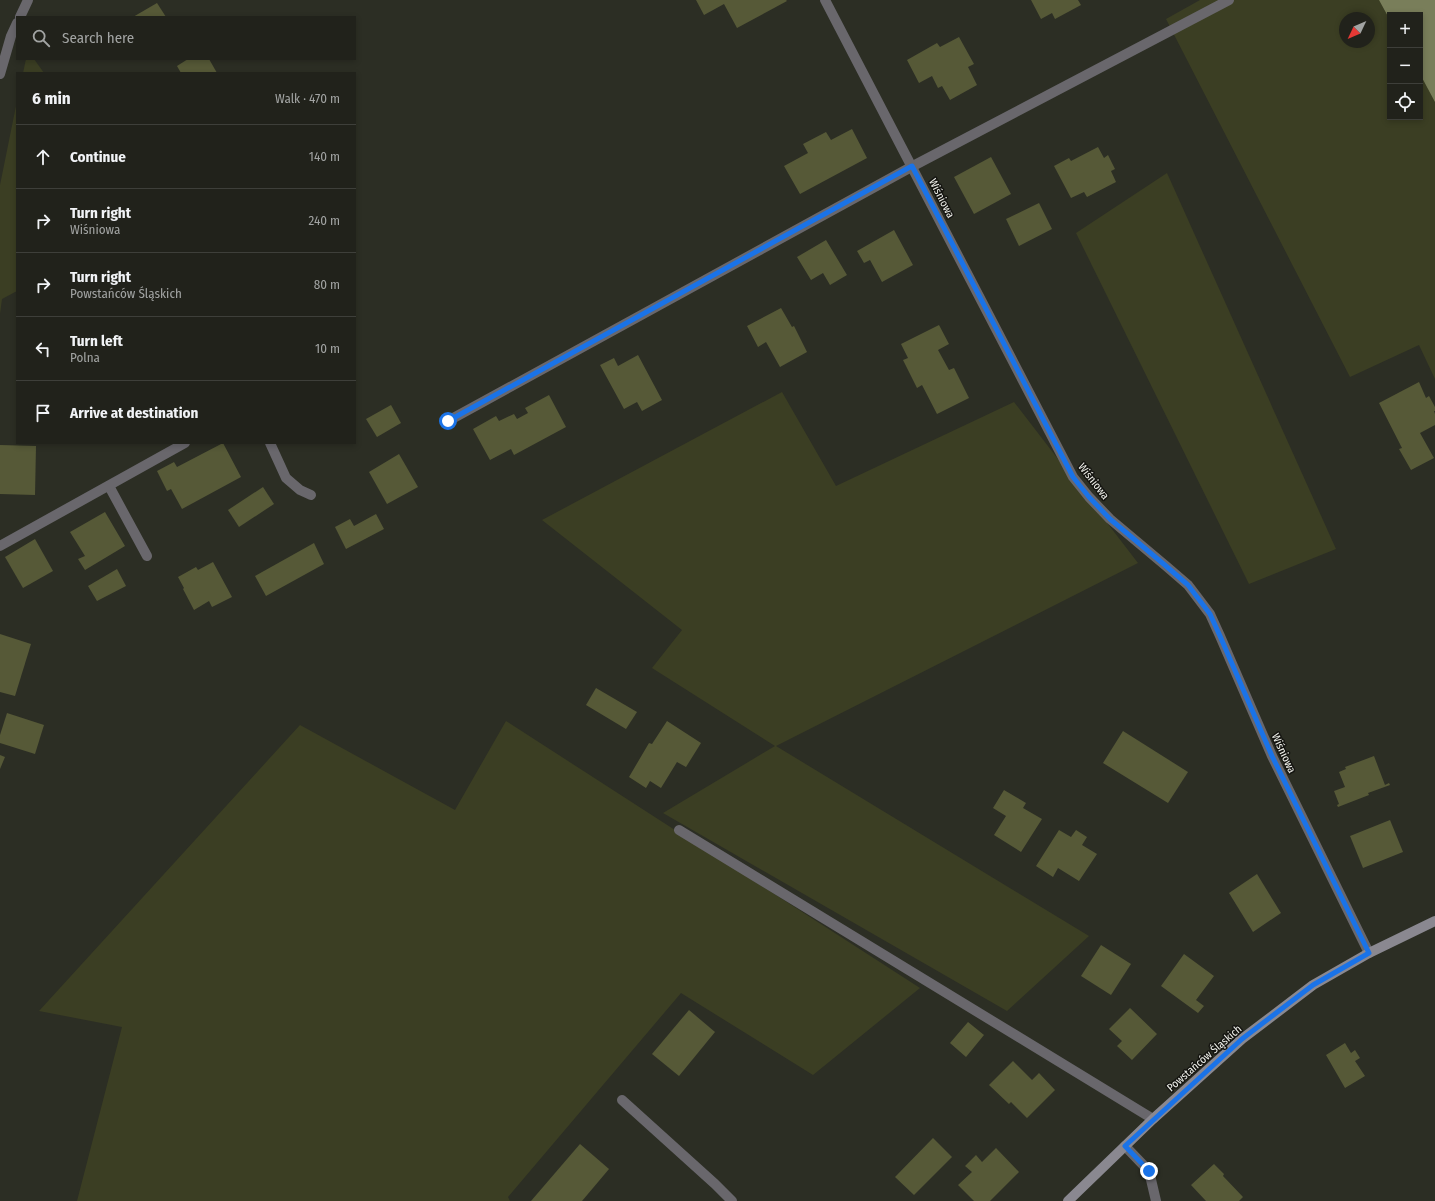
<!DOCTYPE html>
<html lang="en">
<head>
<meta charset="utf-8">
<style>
	:root { --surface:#21221b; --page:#292a24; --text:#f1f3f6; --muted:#a2a4a3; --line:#3e3f3a }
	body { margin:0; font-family:"Fira Sans Condensed",sans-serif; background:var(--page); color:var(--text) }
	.controls { position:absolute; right:12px; top:12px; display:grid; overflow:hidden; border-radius:0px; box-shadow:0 2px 6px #0003 }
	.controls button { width:36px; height:36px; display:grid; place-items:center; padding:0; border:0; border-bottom:1px solid var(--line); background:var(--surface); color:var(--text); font:20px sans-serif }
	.compass { position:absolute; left:1339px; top:12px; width:36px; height:36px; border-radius:50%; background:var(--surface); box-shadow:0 2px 6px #0003; rotate:226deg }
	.stop { position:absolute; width:12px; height:12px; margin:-9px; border:3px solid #1a73e8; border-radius:50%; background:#fff }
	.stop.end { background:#1a73e8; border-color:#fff; box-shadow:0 1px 4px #0008 }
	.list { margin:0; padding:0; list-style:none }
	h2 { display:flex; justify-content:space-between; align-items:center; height:52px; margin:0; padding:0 16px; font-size:17px }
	h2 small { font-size:13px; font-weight:400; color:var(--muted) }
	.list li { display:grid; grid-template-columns:26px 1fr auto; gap:12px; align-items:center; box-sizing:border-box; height:64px; padding:0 16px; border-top:1px solid var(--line) }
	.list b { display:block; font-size:15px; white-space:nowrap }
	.list p { margin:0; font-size:13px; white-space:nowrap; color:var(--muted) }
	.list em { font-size:13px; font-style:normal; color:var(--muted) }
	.icon { flex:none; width:22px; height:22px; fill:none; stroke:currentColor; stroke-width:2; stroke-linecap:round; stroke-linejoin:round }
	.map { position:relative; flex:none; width:1435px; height:1201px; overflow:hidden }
	.search { position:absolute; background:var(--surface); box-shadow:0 2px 6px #0003; left:16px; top:16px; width:340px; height:44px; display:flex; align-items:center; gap:10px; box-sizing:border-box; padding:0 14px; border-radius:0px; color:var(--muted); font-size:15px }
	.panel { position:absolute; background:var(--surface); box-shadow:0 2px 6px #0003; left:16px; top:72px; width:340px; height:372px; border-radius:0px }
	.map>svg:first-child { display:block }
	.green { fill:#3b3e23; fill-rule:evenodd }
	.water { fill:#797e5a }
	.building { fill:#565937 }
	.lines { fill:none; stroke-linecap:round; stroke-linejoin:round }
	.lane { stroke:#69676c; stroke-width:10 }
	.street { stroke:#69676c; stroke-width:10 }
	.secondary { stroke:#8a8890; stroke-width:10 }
	.route { stroke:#1a73e8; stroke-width:5 }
	.labels { text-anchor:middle; stroke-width:3; stroke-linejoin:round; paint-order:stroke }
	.street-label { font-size:11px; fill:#f1f2ec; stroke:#151511 }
</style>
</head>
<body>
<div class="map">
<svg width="1435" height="1201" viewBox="0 0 1435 1201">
	<rect width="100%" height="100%" fill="#2c2e24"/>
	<g class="green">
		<path d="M 1200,0 L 1435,0 L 1435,379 L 1419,345 L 1350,377 L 1166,19 ZM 1390,15 L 1420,15 L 1420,117 L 1390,117 ZM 1345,18 L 1369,18 L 1369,42 L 1345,42 Z"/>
		<polygon points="26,59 34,59 44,73 23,73"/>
		<polygon points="17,101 17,291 2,299 0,314 0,185"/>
		<polygon points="1167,173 1336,549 1249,584 1076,233"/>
		<polygon points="782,392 836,486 1014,402 1138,563 776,746 1089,936 1007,1011 663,813 775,746 652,668 682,630 542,520"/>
		<polygon points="506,721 920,988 813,1075 681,993 508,1197 510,1201 77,1201 122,1027 39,1011 300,725 455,810"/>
	</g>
	<polygon class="water" points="1379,0 1435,0 1435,102 1420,74 1420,15 1390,15 1390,20"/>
	<g class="building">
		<polygon points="696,0 786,0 787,1 737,28 724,4 704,15"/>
		<polygon points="1031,0 1078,0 1081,5 1055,19 1052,13 1041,19"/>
		<polygon points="157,3 166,17 133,17"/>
		<polygon points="959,37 974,64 968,67 977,85 950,100 942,86 938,88 932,76 919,83 907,60 937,43 940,47"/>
		<polygon points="188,59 209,59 217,73 181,73 177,66"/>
		<polygon points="852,129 867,158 800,194 784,166 808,153 803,144 826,132 831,140"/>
		<polygon points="1098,147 1104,158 1108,155 1115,169 1111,171 1116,182 1087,197 1084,192 1071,198 1054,166 1069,158 1071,161"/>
		<polygon points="991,157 1011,194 974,214 954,177"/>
		<polygon points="1039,203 1052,229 1019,246 1006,219"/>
		<polygon points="894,230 913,265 882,282 870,260 864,263 857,251"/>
		<polygon points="826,240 847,275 830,285 823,273 811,280 797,257"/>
		<polygon points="781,308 792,327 794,326 807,352 780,367 766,342 758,347 747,326"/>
		<polygon points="939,325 949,344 938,350 949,370 954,368 969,398 937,414 922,385 917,388 903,360 908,358 901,344"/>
		<polygon points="638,355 662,400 642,411 637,402 624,409 600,365 614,358 618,366"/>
		<polygon points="1419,382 1426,398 1429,396 1435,407 1435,411 1434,411 1435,414 1435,425 1420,433 1434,458 1411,470 1399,449 1402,448 1379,403"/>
		<polygon points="549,395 566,427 514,455 511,449 490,460 473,429 496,416 499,421 514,414 517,419 528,413 525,408"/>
		<polygon points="391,405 401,423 377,437 366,419"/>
		<polygon points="223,443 241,477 182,509 171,489 167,491 157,471 174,462 177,467"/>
		<polygon points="0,445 36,446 35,495 0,494"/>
		<polygon points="399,454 418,487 387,504 369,472"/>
		<polygon points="263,487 274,504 239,527 228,510"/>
		<polygon points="105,512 125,546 85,570 78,559 85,556 70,532"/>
		<polygon points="376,514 384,529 346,549 335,527 350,519 354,526"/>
		<polygon points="35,539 53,571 23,588 5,557"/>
		<polygon points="314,543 324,564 266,596 255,576"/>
		<polygon points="213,562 232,597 212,607 209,601 194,610 183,589 184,588 178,577 196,567 198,570"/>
		<polygon points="117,569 126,586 97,601 88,586"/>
		<polygon points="0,634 31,644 15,696 0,692"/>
		<polygon points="596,688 637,712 626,729 586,705"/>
		<polygon points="7,713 44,725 35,754 0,743 0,735"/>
		<polygon points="667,721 701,743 686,767 677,762 661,788 650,781 646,788 629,777 649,743 652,744"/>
		<polygon points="1123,731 1188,772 1168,803 1103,763"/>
		<polygon points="0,755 5,757 0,769"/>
		<polygon points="1374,756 1385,785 1389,783 1390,785 1368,793 1369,795 1338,807 1337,805 1339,804 1334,791 1345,787 1339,772 1346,769 1345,767"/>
		<polygon points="1004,790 1026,803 1023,808 1042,819 1021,852 994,835 1006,816 993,808"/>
		<polygon points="1390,820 1403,852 1363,868 1350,836"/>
		<polygon points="1059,830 1071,837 1076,830 1087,837 1082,845 1097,854 1079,881 1058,868 1053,877 1036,866"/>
		<polygon points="1257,874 1281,913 1253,932 1229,893"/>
		<polygon points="1101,945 1131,964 1111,995 1081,976"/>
		<polygon points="1184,954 1214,976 1196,1000 1204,1006 1198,1013 1161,986"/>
		<polygon points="1130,1008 1157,1034 1132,1060 1117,1046 1122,1041 1109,1029"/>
		<polygon points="689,1010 715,1032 679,1076 652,1054"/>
		<polygon points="968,1022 984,1035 966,1057 950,1043"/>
		<polygon points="1345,1043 1351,1053 1355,1050 1360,1058 1355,1061 1365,1076 1345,1088 1326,1055"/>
		<polygon points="1013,1061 1032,1080 1039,1073 1055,1090 1027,1118 1011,1102 1009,1104 989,1085"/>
		<polygon points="933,1138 952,1157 914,1195 895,1177"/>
		<polygon points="580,1144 609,1169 582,1201 531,1201"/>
		<polygon points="996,1148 1019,1172 990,1201 974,1201 958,1185 972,1172 965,1166 976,1155 982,1162"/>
		<polygon points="1214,1164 1224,1174 1223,1176 1243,1197 1239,1201 1206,1201 1191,1185"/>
	</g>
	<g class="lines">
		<g class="lane">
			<polyline points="448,421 913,166 1229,0"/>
			<polyline points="270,443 286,478 300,490 311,495"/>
			<polyline points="109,486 147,556"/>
			<polyline points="0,546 185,443"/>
			<polyline points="679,830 1153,1119"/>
		</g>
		<g class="street">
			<polyline points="825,0 1073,477 1089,497 1110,519 1166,566 1188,585 1210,614 1220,636 1272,756 1369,953"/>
			<polyline points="20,17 28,0"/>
			<polyline points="0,74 11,36 17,23"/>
			<polyline points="622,1100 715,1184 732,1201"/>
			<polyline points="1125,1146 1149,1171 1156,1201"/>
		</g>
		<polyline class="secondary" points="1068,1201 1153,1119 1242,1039 1313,985 1369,953 1435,921"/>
	</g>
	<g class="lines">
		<polyline class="route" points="448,421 912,166 1073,477 1089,497 1110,519 1166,566 1188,585 1210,614 1220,636 1272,756 1369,953 1313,985 1242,1039 1125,1146 1149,1171"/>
	</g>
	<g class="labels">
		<g class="street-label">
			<text transform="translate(942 198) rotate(63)" y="4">Wiśniowa</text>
			<text transform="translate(1094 481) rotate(52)" y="4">Wiśniowa</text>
			<text transform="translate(1284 753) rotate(65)" y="4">Wiśniowa</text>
			<text transform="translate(1204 1058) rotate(-41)" y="4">Powstańców Śląskich</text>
		</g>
	</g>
</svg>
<div class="controls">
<button>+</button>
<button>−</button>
<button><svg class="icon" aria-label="locate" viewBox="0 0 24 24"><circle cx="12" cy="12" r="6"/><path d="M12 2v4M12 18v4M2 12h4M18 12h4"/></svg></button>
</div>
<svg class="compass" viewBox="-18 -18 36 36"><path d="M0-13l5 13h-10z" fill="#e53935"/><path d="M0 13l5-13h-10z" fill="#a2a4a3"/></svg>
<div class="stop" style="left:448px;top:421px"></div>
<div class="stop end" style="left:1149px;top:1171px"></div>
<div class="search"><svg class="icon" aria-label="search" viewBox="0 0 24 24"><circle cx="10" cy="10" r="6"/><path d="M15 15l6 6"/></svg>Search here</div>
<section class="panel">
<h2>6 min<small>Walk · 470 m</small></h2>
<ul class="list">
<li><svg class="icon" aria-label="ahead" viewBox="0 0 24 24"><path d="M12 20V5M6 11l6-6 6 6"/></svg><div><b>Continue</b></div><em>140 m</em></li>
<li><svg class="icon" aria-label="right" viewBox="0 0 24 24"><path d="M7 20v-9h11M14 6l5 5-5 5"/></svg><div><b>Turn right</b><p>Wiśniowa</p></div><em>240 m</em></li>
<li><svg class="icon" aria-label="right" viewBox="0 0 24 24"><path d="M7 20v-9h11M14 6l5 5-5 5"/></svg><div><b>Turn right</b><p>Powstańców Śląskich</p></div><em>80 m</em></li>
<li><svg class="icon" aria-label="left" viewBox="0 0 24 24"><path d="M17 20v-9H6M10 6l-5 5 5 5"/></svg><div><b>Turn left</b><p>Polna</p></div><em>10 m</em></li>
<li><svg class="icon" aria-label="arrive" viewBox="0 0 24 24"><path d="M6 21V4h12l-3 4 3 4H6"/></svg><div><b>Arrive at destination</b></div></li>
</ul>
</section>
</div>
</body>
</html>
